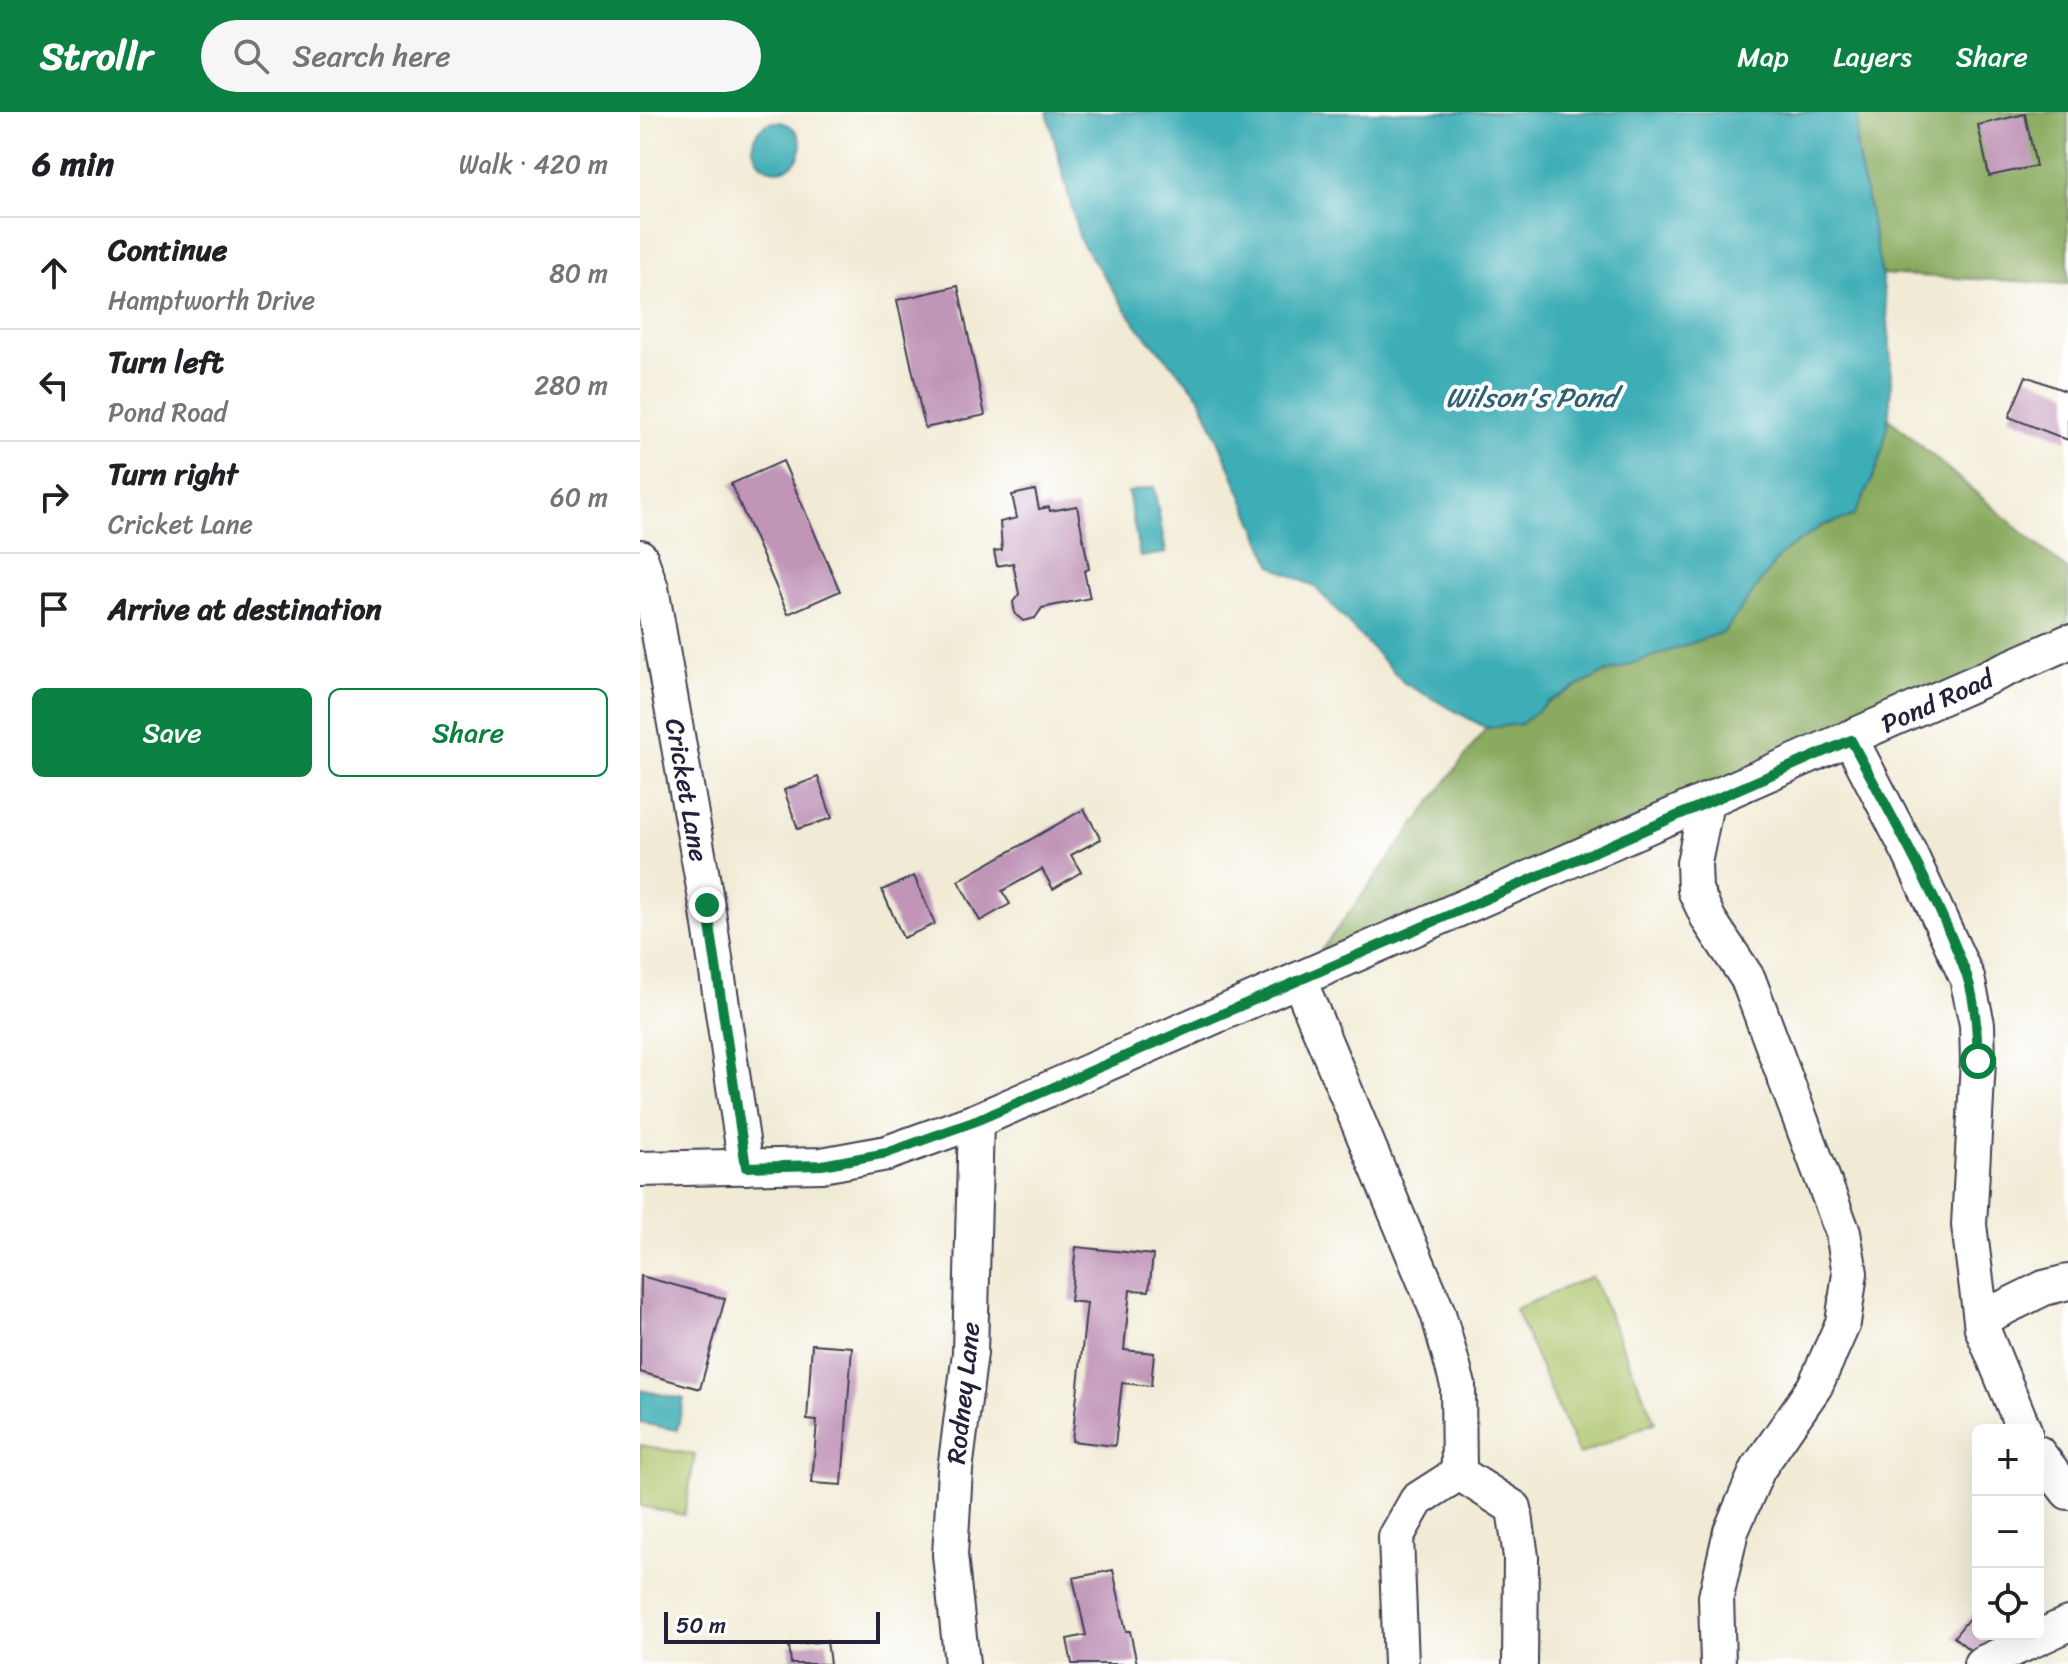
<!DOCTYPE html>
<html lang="en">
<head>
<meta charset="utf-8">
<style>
	:root { --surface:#fff; --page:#f6f6f6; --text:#202124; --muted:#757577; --line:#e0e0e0; --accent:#0b8043 }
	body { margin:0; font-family:Sriracha,sans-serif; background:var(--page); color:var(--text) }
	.controls { position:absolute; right:24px; bottom:24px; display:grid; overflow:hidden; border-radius:12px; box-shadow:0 8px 32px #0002 }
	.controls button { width:72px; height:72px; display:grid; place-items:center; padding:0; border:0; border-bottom:2px solid var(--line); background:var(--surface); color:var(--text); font:40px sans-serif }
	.scale { position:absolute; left:24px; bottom:20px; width:216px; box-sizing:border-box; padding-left:8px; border:4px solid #22223b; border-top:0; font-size:22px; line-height:28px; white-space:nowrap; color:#22223b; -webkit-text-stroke:6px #fff; paint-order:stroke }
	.stop { position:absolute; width:24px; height:24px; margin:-18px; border:6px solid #0b8043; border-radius:50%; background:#fff }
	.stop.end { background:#0b8043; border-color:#fff; box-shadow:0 2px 8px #0008 }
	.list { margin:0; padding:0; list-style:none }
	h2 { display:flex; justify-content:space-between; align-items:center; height:104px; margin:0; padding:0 32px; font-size:34px }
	h2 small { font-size:26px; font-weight:400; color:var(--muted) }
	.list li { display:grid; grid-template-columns:52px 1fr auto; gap:24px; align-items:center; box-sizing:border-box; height:112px; padding:0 32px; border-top:2px solid var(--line) }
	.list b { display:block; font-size:30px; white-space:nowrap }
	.list p { margin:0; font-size:26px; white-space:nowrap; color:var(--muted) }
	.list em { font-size:26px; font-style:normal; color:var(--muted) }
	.actions { display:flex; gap:16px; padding:24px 32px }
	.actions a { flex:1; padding:18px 0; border:2px solid var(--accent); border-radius:12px; text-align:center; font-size:28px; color:var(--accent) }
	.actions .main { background:var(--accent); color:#fff }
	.icon { flex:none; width:44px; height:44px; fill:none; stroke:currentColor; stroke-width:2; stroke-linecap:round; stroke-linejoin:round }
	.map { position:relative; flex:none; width:1428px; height:1552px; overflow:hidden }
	header { display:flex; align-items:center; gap:48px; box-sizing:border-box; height:112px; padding:0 40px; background:var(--accent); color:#fff }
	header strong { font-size:38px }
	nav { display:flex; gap:44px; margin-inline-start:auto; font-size:28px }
	.search { width:560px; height:72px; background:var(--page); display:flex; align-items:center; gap:20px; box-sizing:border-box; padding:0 28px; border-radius:44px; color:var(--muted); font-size:30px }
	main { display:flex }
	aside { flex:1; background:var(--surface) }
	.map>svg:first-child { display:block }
	.green { fill:#acc46a; stroke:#677352; stroke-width:2 }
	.forest { fill:#89aa5e; stroke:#56664c; stroke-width:2 }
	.water { fill:#3cadb6; stroke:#2f6878; stroke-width:2 }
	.building { fill:#c095b8 }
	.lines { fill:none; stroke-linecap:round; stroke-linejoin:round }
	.minor-casing { stroke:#414052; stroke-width:38 }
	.minor { stroke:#fff; stroke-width:34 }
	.route { stroke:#0b8043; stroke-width:10 }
	.labels { text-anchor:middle; stroke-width:8; stroke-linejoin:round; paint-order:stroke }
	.street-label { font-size:26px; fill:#22223b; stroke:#fff }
	.water-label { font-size:28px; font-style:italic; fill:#2e6172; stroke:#fff }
</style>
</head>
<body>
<header>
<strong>Strollr</strong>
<div class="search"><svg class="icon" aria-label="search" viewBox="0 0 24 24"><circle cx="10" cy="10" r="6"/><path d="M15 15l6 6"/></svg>Search here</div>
<nav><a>Map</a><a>Layers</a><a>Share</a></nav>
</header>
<main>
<aside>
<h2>6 min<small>Walk · 420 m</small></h2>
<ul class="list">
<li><svg class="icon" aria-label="ahead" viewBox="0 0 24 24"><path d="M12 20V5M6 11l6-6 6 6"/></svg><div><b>Continue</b><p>Hamptworth Drive</p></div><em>80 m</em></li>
<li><svg class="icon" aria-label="left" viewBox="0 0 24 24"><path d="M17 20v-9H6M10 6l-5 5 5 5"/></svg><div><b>Turn left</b><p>Pond Road</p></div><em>280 m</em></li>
<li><svg class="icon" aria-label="right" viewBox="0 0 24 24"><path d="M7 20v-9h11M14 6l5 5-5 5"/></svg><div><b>Turn right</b><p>Cricket Lane</p></div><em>60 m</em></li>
<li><svg class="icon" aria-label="arrive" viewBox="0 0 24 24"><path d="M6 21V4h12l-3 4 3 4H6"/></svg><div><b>Arrive at destination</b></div></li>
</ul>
<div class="actions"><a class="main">Save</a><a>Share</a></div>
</aside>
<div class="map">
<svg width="1428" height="1552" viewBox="0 0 1428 1552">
	<rect width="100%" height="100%" fill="#fff"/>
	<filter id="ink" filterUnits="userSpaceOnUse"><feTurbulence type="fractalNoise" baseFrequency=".0125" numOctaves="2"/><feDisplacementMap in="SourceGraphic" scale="16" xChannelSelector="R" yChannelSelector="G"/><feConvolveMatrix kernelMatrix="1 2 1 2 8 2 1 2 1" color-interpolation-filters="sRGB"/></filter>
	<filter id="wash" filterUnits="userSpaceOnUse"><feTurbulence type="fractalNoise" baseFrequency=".006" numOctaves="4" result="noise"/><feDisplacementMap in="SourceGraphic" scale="32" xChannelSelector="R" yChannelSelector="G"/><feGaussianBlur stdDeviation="1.8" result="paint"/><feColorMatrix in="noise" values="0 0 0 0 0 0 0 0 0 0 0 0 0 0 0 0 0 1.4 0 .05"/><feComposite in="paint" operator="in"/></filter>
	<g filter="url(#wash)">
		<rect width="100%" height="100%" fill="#f1ebd5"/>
		<g class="green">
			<polygon points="952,1164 1015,1310 939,1343 875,1197"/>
			<polygon points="0,1333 55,1343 44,1403 0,1394"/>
		</g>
		<g class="forest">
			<polygon points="1218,0 1428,0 1428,172 1239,162 1216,33"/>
			<polygon points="1247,305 1428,459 1428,530 659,868 846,616 881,612 909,589 962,562 1084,519 1141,442 1181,414 1214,404 1236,358"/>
		</g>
		<g class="water">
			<path d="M 407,0 L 1218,0 L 1216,33 C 1234,131 1273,263 1235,360 C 1230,375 1221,389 1214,404 L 1181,414 L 1141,442 L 1084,520 L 962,562 L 909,589 L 881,612 L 846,616 L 764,571 L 675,475 L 632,454 L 559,283 L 497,214 L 440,128 Z"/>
			<circle cx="137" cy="34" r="24"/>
			<polygon points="514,375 526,441 500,445 488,380"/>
			<polygon points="0,1278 44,1287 37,1318 0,1311"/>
		</g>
		<g id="blocks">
			<g class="building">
				<polygon points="1385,2 1396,54 1349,64 1338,13"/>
				<polygon points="318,174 345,303 285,316 257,188"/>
				<polygon points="1386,264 1428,280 1428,328 1369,305"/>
				<polygon points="143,349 200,479 148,502 91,372"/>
				<polygon points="395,378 399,397 409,395 410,399 437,394 449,457 444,459 450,486 402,496 395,506 383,509 375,502 373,490 379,482 373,451 357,454 354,439 362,438 360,410 377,406 372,383"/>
				<polygon points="178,665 192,706 158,717 144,678"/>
				<polygon points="444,697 461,727 431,743 441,760 413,777 402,757 362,779 370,792 340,809 318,769"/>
				<polygon points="274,764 295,812 263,826 242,778"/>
				<polygon points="436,1135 513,1143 509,1179 490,1178 484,1238 514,1241 511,1274 482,1271 475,1334 432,1329 447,1191 430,1189"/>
				<polygon points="1,1164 85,1187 60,1277 0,1260"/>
				<polygon points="172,1232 212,1235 202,1373 172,1371 177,1309 167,1308"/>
				<polygon points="473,1458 486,1519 490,1519 497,1552 432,1552 427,1527 446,1523 433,1466"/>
				<polygon points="1338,1495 1338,1522 1364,1522 1342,1548 1314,1525"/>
				<polygon points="187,1529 190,1552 151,1552 149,1533"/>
			</g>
		</g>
	</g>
	<g filter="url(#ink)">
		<use href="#blocks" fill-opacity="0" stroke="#414052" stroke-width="2"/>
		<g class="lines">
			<g class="minor-casing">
				<g id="minor">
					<polyline points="0,445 11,476 67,793 106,1055"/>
					<polyline points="1211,628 1269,740 1327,866 1337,912 1338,949 1329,1113 1342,1216 1384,1318"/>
					<polyline points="1066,691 1054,751 1055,778 1069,808 1108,867 1203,1121 1210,1161 1203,1211 1175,1274 1118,1357 1091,1419 1076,1485 1078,1552"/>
					<polyline points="659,868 798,1201 818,1273 819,1361"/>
					<polyline points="0,1057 182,1053 247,1041 336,1009 1428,530"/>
					<polyline points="1341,1207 1404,1176 1428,1170"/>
					<polyline points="1398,1341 1428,1380"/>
					<polyline points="819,1361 874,1396 881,1445 880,1552"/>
					<polyline points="322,1552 310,1443 315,1358 330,1241 336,1009"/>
					<polyline points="761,1552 756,1425 777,1388 819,1361"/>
					<polyline points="1341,1552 1428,1512"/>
				</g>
			</g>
			<use href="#minor" class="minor"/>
		</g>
	</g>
	<g class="lines" filter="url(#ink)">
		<path class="route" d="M 67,793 L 106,1055 L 182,1053 L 247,1041 L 336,1009 L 1211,628 C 1251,704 1297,782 1327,864 C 1336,891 1337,921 1338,949"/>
	</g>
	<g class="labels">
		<g class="street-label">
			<text transform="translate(1297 589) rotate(-24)" y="9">Pond Road</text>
			<text transform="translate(47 678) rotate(80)" y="9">Cricket Lane</text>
			<text transform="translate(323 1281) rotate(-84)" y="9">Rodney Lane</text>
		</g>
		<g class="water-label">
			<text x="891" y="295">Wilson's Pond</text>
		</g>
	</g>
</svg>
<div class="controls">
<button>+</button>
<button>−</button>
<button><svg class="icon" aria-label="locate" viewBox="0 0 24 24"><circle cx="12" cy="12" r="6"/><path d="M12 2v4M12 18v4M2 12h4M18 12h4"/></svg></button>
</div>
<div class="scale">50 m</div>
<div class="stop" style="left:1338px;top:949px"></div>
<div class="stop end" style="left:67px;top:793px"></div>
</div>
</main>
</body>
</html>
